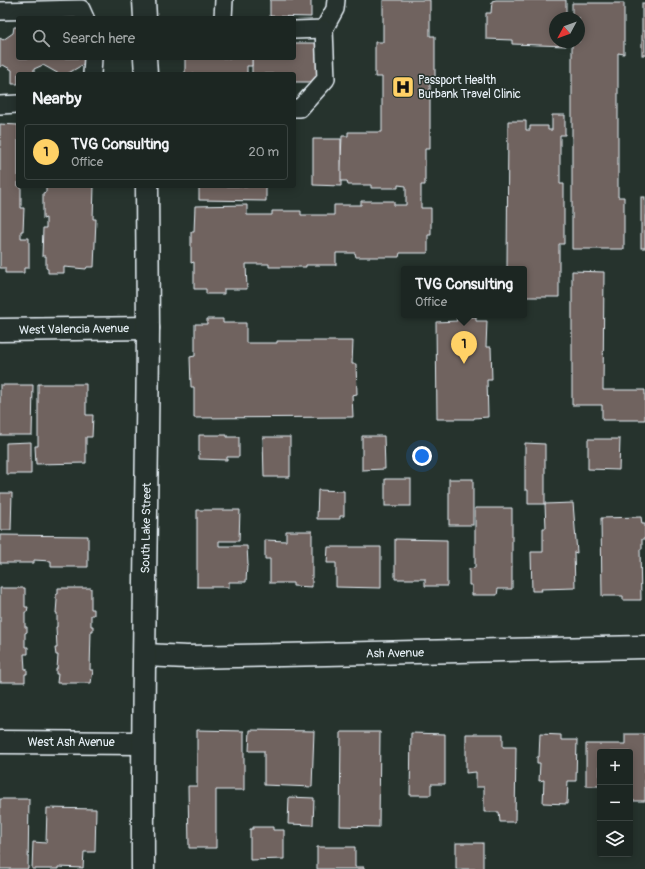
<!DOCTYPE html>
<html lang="en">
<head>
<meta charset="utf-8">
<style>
	:root { --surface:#1c2622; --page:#29322f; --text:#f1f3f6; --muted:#a0a5a5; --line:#3a4340; --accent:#ffd166 }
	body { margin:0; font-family:Pangolin,sans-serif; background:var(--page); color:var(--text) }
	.controls { position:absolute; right:12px; bottom:12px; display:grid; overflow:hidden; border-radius:4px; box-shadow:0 2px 10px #0003 }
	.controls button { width:36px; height:36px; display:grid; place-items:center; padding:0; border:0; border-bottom:1px solid var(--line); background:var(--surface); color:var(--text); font:20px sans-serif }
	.compass { position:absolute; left:549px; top:12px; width:36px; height:36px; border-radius:50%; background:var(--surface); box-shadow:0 2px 10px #0003; rotate:229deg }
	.you { position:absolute; left:422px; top:456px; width:14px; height:14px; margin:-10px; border:3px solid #fff; border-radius:50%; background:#1a73e8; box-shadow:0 0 0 6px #1a73e833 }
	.badge { display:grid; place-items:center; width:26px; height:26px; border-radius:50%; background:var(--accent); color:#111; font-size:13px; font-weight:700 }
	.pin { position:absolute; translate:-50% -33px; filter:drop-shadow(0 1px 2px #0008) }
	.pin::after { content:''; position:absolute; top:21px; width:14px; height:12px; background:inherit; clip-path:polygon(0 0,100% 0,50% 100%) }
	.popup { position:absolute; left:401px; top:266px; width:126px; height:52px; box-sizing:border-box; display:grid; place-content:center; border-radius:4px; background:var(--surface); filter:drop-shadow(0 1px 3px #0005); font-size:13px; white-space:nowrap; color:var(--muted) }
	.popup b { font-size:15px; color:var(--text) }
	.popup::after { content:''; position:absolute; left:50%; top:100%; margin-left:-8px; border:8px solid transparent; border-top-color:var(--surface) }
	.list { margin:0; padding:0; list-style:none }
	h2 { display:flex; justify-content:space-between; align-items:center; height:52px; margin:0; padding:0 16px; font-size:17px }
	h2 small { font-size:13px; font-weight:400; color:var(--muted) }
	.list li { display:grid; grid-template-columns:26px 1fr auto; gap:12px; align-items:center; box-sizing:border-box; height:56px; margin:0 8px 8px; padding:0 8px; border:1px solid var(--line); border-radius:4px }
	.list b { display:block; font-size:15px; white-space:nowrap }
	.list p { margin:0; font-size:13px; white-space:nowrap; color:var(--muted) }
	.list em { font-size:13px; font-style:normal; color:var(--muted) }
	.icon { flex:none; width:22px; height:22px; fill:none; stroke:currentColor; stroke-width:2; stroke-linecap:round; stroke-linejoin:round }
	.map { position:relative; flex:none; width:645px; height:869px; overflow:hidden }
	.search { position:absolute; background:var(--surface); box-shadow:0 2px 10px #0003; left:16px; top:16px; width:280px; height:44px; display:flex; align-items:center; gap:10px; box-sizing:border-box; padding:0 14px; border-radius:4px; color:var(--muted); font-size:15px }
	.panel { position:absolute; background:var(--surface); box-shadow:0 2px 10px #0003; left:16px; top:72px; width:280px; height:116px; border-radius:4px }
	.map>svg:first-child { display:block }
	.building { fill:#6f635e; stroke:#e8f1f8 }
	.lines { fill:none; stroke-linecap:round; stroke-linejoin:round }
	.service-casing { stroke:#e8f1f8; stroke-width:20 }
	.minor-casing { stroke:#e8f1f8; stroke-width:25 }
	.tertiary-casing { stroke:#e8f1f8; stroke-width:25 }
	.service { stroke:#26332d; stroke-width:17 }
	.minor { stroke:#26332d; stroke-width:22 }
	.tertiary { stroke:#26332d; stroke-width:22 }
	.labels { text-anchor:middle; stroke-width:3; stroke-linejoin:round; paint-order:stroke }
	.poi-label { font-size:12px; fill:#e8f1f8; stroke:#26332d; text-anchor:start }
	.street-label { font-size:12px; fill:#e8f1f8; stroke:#26332d }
</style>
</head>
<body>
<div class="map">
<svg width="645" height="869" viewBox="0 0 645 869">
	<rect width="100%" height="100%" fill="#26332d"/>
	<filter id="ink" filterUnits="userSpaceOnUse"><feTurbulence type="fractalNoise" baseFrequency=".025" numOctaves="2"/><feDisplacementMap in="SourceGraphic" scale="8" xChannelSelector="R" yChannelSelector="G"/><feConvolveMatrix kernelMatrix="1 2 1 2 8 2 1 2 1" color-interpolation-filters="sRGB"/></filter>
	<g filter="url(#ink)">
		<g class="building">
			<polygon points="270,0 311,0 311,17 270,16"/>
			<polygon points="383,0 430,0 430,36 435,36 435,83 430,83 430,149 425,149 425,185 421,185 421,208 431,208 431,235 428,235 428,253 400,253 399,257 356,257 355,253 336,253 336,265 306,265 306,267 269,267 269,264 246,264 247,289 224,289 224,294 206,294 206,289 194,289 194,262 191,263 191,232 194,232 195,206 247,205 247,215 272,215 272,211 301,211 301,215 334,215 334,205 361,205 361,201 394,201 394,205 406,205 406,186 398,185 398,188 371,188 371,185 348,185 347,181 340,181 342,136 348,136 348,132 382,132 382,77 375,77 375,42 383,42"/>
			<polygon points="496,0 566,0 566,18 555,18 555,42 566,42 566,46 512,44 512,40 486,39 486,13 491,13 492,1"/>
			<polygon points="572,3 624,3 624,54 618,53 618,197 624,197 624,249 572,249 572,42 579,42 579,18 572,18"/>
			<rect x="642" y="3" width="3" height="52"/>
			<polygon points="14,27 18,27 18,58 84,58 84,64 67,74 59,74 43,65 34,69 34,74 18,74 18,84 12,84 12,70 3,65 0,67 0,38 3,40 13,33"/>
			<polygon points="294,43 317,43 317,82 294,82 294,74 252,74 252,58 294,58"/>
			<polygon points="185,58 252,58 252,66 247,66 247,74 185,74"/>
			<polygon points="552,115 565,115 565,135 560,135 560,184 564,184 564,244 559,244 559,297 524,297 524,269 507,269 508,121 526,121 526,130 530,130 530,126 548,126 548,130 552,130"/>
			<polygon points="0,124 18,125 18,186 21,186 21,208 24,208 23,231 21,231 21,238 29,238 29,268 24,268 24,273 5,273 5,268 0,268"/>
			<polygon points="313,139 341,139 341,186 313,185"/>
			<polygon points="46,186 94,186 93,219 96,219 94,267 87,267 86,269 64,267 64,273 48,273 48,269 46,268 46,256 42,256 43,228 46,228 46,218 43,219 43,193 46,192"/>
			<polygon points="199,186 266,186 266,201 199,200"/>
			<rect x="641" y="197" width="4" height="51"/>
			<polygon points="572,271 604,272 603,390 645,390 645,420 602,420 602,405 572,405"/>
			<polygon points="456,317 476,317 476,321 487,321 486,347 491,347 492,380 487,380 488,417 474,418 474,419 437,419 436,322 457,321"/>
			<polygon points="207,319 223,319 223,323 246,323 246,343 277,343 277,341 353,341 352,364 356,364 357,394 352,395 353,417 194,418 194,387 191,387 190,357 195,356 195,324 207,324"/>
			<polygon points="38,384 86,384 86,415 93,415 92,437 86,437 86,463 36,464 35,446 38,446"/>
			<polygon points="0,385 33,385 32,435 0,435"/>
			<polygon points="199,435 227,435 227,437 239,437 239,457 227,457 227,460 199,459"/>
			<polygon points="362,436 384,436 385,469 362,470"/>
			<polygon points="263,437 290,437 290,477 264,477"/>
			<polygon points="588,439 620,439 619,470 588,469"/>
			<polygon points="31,442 31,474 6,474 6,443"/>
			<polygon points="525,443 545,444 545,504 528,504 528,490 525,490"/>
			<rect x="385" y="479" width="26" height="27"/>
			<rect x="449" y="479" width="24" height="46"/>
			<polygon points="318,490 344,491 344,516 340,516 340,519 317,519"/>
			<polygon points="0,493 12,493 11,530 0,530"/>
			<polygon points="573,503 577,553 574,552 575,588 541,589 542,591 532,591 531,552 543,552 543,528 546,528 545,504"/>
			<polygon points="475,508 512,508 512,589 498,589 497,595 472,595 472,585 469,585 469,569 475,568"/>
			<polygon points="197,510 240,510 239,541 219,541 219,546 247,546 248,565 247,565 246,582 229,582 229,587 197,587"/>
			<polygon points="641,517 642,524 645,524 645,539 642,539 642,549 640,549 641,600 623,600 623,596 602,596 601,518"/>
			<polygon points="286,531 312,531 312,587 293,586 293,583 270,583 270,559 265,559 265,540 286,541"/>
			<polygon points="0,535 88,536 88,567 51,567 51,561 34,560 34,563 0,563"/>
			<polygon points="395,539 447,540 447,586 425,586 425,579 395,579"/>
			<polygon points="328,547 381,547 381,588 336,587 336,563 327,563"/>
			<polygon points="0,588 25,588 25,607 28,607 27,612 25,612 25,627 27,627 27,632 25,633 25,647 28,647 28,654 24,654 25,669 27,669 27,674 25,674 25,682 0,682"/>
			<polygon points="58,588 91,588 91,609 94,609 94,615 91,615 91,626 93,626 93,631 91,631 90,670 93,670 91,683 57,683 58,674 56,674 56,669 57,669 58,655 56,655 55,648 57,648 56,627 57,627 57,613 56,613 57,600 56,599 56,594 58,594"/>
			<polygon points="197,730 244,731 244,790 216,790 216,848 189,848 188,786 197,786"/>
			<polygon points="250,730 314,731 312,787 264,785 264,751 249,751"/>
			<polygon points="341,732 380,732 379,827 340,826"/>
			<polygon points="411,733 445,734 445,784 431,784 431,795 410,795"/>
			<polygon points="466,734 503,734 503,747 516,747 515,822 500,822 499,812 484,812 484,787 476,787 476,772 466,773"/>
			<polygon points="540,734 561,735 561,740 577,740 576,781 568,781 567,804 543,803 544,780 539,781 540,763 537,763 537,757 539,757"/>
			<polygon points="625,734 645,734 645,801 630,801 630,752 600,752 600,786 586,786 586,744 625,744"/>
			<polygon points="289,797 314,798 313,825 288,824"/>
			<polygon points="0,799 29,799 28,869 0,869"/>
			<polygon points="47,808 96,809 95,852 84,852 83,868 58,867 58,869 32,869 33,842 46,843"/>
			<polygon points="253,827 273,827 273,830 284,830 284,859 250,860 250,829 253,829"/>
			<rect x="456" y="843" width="27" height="26"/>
			<polygon points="317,847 355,847 355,867 364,867 364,869 317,869"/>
		</g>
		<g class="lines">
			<g class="service-casing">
				<g id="service">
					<polyline points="0,11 81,9 85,18"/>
					<polyline points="223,18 224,0"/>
					<polyline points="294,30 324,29 335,9 336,0"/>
					<polyline points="92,74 93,58"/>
					<polyline points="0,105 18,104"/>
					<polyline points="294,108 300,108 326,79 324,29"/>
				</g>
			</g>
			<g class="minor-casing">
				<g id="minor">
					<polyline points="0,330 148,328"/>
					<polyline points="145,655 187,657 645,647"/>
					<polyline points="0,742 143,743"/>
				</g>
			</g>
			<g class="tertiary-casing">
				<g id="tertiary">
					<polyline points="144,0 145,18"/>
					<polyline points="145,58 146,74"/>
					<path d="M 143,869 C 142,689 147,510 148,330 C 148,282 147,234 147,186"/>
				</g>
			</g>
			<use href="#service" class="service"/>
			<use href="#minor" class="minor"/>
			<use href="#tertiary" class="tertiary"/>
		</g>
	</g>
	<defs>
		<g id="hospital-square" transform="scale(1.15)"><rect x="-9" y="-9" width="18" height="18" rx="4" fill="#ffd166" stroke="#26332d"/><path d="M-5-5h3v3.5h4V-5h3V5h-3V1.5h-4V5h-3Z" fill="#111"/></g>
	</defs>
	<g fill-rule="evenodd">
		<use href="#hospital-square" x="403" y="87"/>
	</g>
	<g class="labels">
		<g class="poi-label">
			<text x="418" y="84">Passport Health<tspan x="418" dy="14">Burbank Travel Clinic</tspan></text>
		</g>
		<g class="street-label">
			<text transform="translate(74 329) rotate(-1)" y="4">West Valencia Avenue</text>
			<text transform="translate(146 528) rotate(-89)" y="4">South Lake Street</text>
			<text transform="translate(395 653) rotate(-1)" y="4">Ash Avenue</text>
			<text x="71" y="746">West Ash Avenue</text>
		</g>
	</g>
</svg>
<div class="controls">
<button>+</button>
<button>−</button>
<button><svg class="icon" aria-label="layers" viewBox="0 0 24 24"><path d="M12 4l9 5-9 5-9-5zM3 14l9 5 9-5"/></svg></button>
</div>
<svg class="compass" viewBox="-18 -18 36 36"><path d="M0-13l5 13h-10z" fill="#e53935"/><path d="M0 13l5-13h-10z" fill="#a0a5a5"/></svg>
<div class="you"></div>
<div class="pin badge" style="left:464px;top:364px">1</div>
<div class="popup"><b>TVG Consulting</b>Office</div>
<div class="search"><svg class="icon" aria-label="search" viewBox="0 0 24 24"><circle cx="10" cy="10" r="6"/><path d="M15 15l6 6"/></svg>Search here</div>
<section class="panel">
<h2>Nearby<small></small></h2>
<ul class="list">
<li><span class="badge">1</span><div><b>TVG Consulting</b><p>Office</p></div><em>20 m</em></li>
</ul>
</section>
</div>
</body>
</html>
